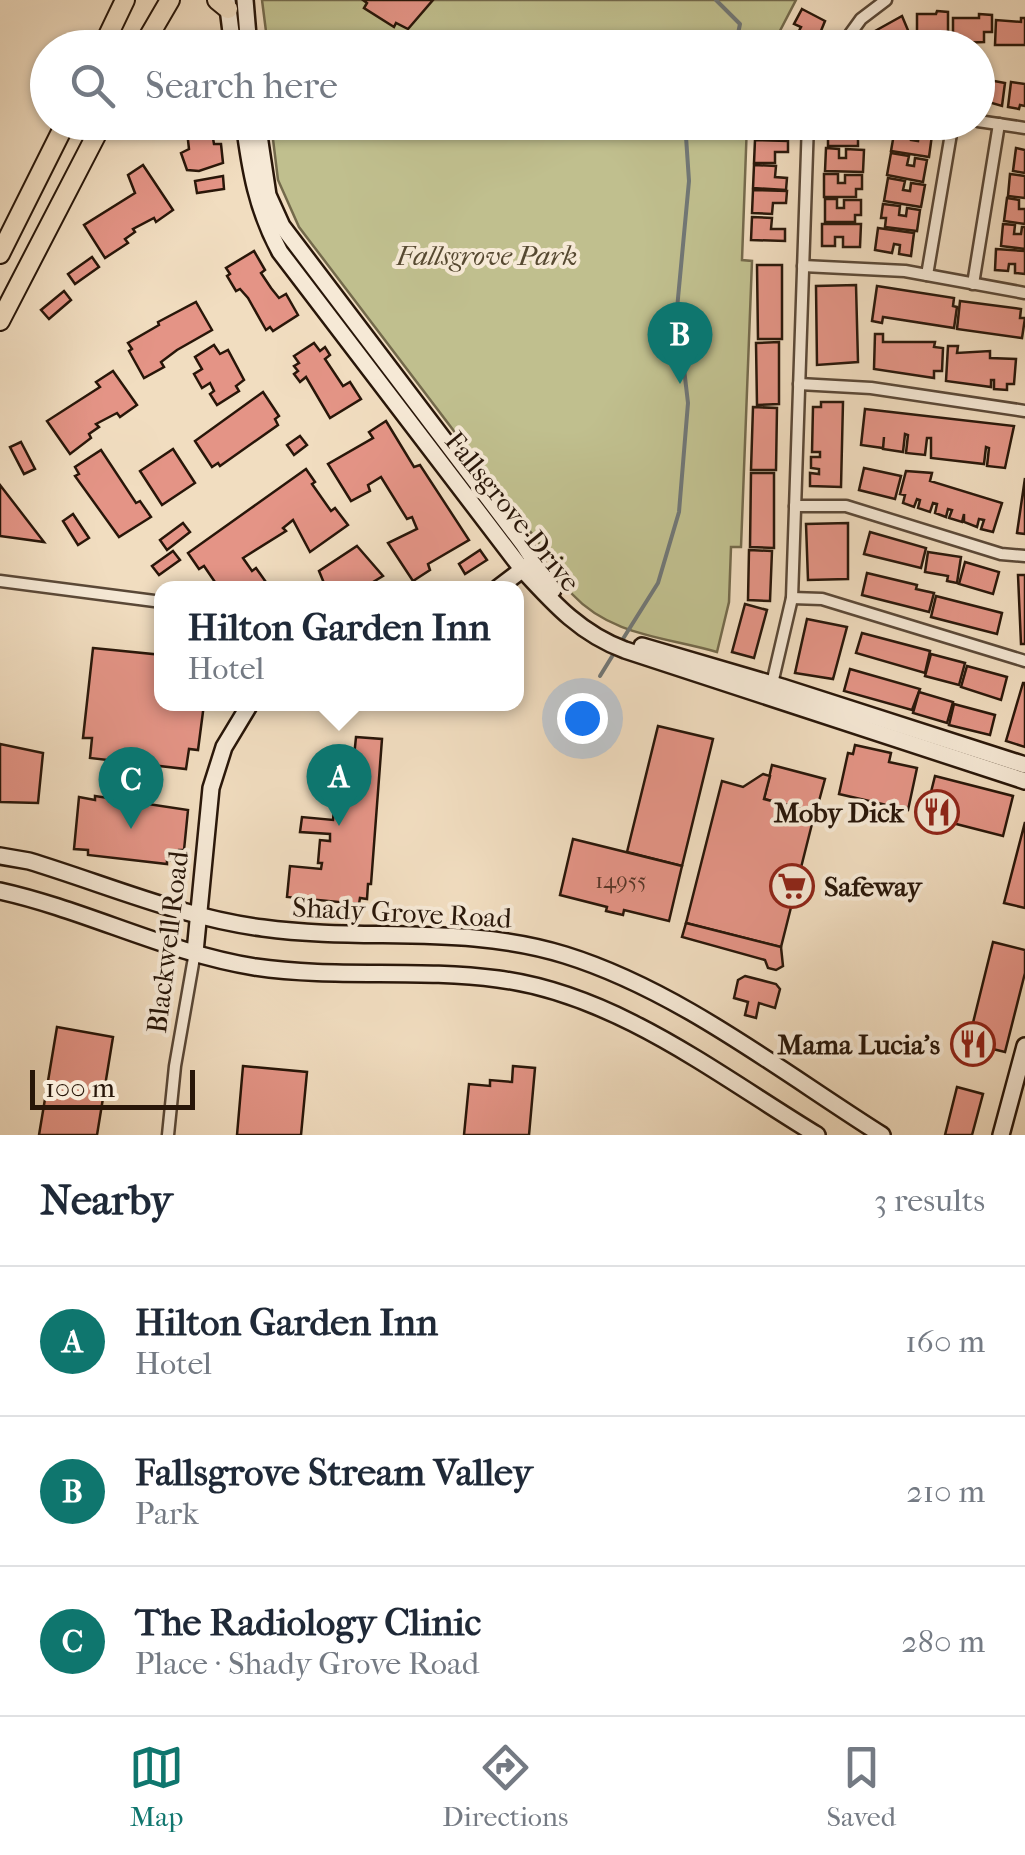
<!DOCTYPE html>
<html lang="en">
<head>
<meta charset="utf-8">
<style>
	:root { --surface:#fff; --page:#f6f6f7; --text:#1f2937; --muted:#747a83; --line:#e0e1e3; --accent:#0f766e }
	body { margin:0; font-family:"IM FELL French Canon",serif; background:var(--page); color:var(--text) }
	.scale { position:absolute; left:30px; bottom:25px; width:165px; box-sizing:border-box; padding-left:10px; border:5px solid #281609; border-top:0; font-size:28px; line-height:35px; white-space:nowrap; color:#281609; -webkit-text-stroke:8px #f6e9d6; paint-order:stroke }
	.you { position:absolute; left:582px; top:718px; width:35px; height:35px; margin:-25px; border:8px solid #fff; border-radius:50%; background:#1a73e8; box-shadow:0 0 0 15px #1a73e833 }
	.badge { display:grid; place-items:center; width:65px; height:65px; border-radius:50%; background:var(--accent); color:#fff; font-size:32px; font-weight:700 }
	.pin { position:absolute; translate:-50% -82px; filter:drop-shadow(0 2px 5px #0008) }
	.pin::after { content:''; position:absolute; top:52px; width:35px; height:30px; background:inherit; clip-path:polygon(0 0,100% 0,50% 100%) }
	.popup { position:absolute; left:154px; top:581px; width:370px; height:130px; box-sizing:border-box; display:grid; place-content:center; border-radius:20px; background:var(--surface); filter:drop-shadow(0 2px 8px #0005); font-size:32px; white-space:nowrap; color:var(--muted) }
	.popup b { font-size:38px; color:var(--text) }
	.popup::after { content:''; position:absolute; left:50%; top:100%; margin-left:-20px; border:20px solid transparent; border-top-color:var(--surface) }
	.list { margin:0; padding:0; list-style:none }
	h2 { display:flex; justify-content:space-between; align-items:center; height:130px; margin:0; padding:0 40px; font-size:42px }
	h2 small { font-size:32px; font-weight:400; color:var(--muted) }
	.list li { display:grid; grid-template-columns:65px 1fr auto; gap:30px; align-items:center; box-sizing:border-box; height:150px; padding:0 40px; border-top:2px solid var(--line) }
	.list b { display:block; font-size:38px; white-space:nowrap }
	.list p { margin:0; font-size:32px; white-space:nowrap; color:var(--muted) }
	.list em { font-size:32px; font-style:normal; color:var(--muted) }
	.icon { flex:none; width:55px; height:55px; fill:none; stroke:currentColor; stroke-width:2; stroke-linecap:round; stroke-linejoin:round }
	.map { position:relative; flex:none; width:1025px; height:1135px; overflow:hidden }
	.search { position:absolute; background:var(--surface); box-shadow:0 2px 8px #0004; left:30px; right:30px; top:30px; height:110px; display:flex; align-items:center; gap:25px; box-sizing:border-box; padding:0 35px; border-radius:55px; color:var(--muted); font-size:38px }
	.sheet { height:580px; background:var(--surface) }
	nav { display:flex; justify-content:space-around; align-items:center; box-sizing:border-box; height:140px; border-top:2px solid var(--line); background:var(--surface); font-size:28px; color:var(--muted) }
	nav a { display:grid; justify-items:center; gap:5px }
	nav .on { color:var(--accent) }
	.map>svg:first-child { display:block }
	.green { fill:#c0bf8e; stroke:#746a4c; stroke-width:2.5 }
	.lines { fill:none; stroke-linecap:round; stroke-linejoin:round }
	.stream { stroke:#717776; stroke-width:4 }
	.building { fill:#e49486; stroke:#281609; stroke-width:2.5 }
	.street-casing { stroke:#5a4837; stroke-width:15 }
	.secondary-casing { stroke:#281609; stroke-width:20 }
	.primary-casing { stroke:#281609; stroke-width:22 }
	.street { stroke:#f6e9d6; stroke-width:10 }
	.secondary { stroke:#f6e9d6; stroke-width:15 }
	.primary { stroke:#f1ddc0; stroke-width:18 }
	.labels { text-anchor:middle; stroke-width:8; stroke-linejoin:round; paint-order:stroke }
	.number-label { font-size:22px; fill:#573628 }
	.park-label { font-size:28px; font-style:italic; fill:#564931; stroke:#f6e9d6 }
	.street-label { font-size:28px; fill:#281609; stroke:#f6e9d6 }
	.poi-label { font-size:28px; font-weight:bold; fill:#281609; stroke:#f6e9d6; text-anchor:end }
</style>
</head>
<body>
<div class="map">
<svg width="1025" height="1135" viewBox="0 0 1025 1135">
	<rect width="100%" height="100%" fill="#f1ddc0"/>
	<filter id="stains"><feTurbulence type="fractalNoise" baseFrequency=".002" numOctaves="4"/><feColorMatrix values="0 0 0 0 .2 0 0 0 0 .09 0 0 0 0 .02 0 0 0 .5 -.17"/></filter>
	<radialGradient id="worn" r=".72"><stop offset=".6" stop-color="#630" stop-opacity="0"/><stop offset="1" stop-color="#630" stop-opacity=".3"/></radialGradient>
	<g class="green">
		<polygon points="262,0 796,0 771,48 268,47"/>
		<path d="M 271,123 L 747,123 L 742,260 L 752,261 L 741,547 L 731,547 L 729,602 L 717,652 C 666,637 611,636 572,594 C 559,580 552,563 542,547 L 299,227 L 278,180 Z"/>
	</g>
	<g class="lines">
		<g class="stream">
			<polyline points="716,0 740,24 735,48"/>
			<polyline points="621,642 658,583 679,512 688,403 677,309 689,181 685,122"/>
			<polyline points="600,676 616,650"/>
		</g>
	</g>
	<g class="building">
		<polygon points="363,0 433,0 408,29 396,23 394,27 364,8 367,3"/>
		<polygon points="802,9 825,21 814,48 794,40 801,27 794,24"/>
		<polygon points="937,11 948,12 948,35 917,36 917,14 936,14"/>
		<polygon points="979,14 992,15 992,32 984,32 984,42 959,43 959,40 953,40 953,18 979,18"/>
		<polygon points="902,16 910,35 897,40 899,46 881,48 875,31"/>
		<polygon points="1021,18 1025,18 1025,45 995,45 996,20 1021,22"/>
		<polygon points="978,78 1005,83 1002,106 978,99"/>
		<polygon points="1011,82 1025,84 1025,106 1020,105 1019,109 1008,107"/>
		<polygon points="182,122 216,122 217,126 211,127 214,144 221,144 223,163 199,171 187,170 181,153 189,149 187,131 181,130"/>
		<polygon points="756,122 789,126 789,137 756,137"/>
		<polygon points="828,123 864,124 864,138 858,139 858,146 828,146"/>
		<polygon points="895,128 912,131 911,140 918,141 919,133 932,135 929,157 891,151"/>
		<polygon points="755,140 788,141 788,152 775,152 775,163 754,163"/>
		<polygon points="826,148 839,149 839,158 846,158 846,149 864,150 863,172 825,171"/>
		<polygon points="1016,148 1025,150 1025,173 1013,171"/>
		<polygon points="891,153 909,156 907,165 914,166 915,158 927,160 923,182 887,175"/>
		<polygon points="143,165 173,210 156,222 154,218 133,229 135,232 125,239 128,243 105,258 84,225 135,193 128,175"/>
		<polygon points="754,165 776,166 775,177 787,178 786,190 753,188"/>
		<polygon points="824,174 838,174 838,183 845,183 845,175 862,175 862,189 856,189 856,197 824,197"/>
		<polygon points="1010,174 1025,176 1025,198 1008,196"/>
		<polygon points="223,176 224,189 197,193 195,181"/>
		<polygon points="888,178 905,181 903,190 910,191 911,183 925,185 921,207 884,201"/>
		<polygon points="753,190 787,191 786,203 773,203 772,214 752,213"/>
		<polygon points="1007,198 1019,200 1019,209 1025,209 1025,224 1004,221"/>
		<polygon points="825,199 837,199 837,208 844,208 844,200 861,200 861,215 855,215 855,222 825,222"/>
		<polygon points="883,204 900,206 899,215 906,216 907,208 920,210 917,231 885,227 886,218 881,218"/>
		<polygon points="752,217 772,218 771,229 785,229 785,241 751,240"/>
		<polygon points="822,224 861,224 860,247 843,247 843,237 835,237 835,246 822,246"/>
		<polygon points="1003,224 1015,225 1014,234 1021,234 1022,227 1025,227 1025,249 1001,246"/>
		<polygon points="878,228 914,233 911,256 899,254 900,245 894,244 892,253 875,250"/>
		<polygon points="996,249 1025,251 1025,274 1015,273 1015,264 1009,264 1008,271 995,270"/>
		<polygon points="254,251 265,270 261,273 271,288 279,298 286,294 298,315 273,331 270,327 266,330 248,298 240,289 236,291 227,276 230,274 226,268"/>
		<polygon points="92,257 99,267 75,284 68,274"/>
		<polygon points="757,265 782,265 782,339 758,339"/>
		<polygon points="856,285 858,362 817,365 816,286"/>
		<polygon points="877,286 954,298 953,306 957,307 954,328 883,317 882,323 872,321"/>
		<polygon points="64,291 71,300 49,319 41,310"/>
		<polygon points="960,301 1021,309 1020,318 1025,318 1022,338 957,329"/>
		<polygon points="196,302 212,330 177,350 161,362 164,367 144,378 129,351 132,349 128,343 159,325 158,322"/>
		<polygon points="875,334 883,334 883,342 935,342 934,347 943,348 942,371 934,371 934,378 874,369"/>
		<polygon points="779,342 779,404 757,405 756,343"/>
		<polygon points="314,343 320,351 325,347 330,355 325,359 343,386 350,382 361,399 330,418 306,377 300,382 294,374 298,371 294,366 299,363 294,356"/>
		<polygon points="214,345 220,354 228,350 244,380 236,386 239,391 217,405 210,394 214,391 210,383 202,388 194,374 202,369 195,357"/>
		<polygon points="948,346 958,346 957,353 990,351 990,358 1016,359 1014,384 1007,384 1007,390 994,389 994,380 991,380 991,387 946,381"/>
		<polygon points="113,371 137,405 120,417 117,413 96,424 99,427 89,434 91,438 70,454 47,421 100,387 96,382"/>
		<polygon points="263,392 279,416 275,419 278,425 220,466 218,463 212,467 195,441"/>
		<polygon points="821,402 843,402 841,487 810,486 810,473 819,474 819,469 811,468 811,457 820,457 820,452 812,452 813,407 821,407"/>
		<polygon points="753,407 777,408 776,470 751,470"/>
		<polygon points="865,409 1014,426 1005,468 987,466 989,448 986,447 984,464 931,458 931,438 927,438 925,455 906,453 908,435 905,434 903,452 883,449 884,437 883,448 861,445"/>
		<polygon points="386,421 414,467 420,465 469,540 428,564 430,570 413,581 388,543 417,529 412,517 407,519 381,477 368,485 370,491 351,501 328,464 373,438 369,432"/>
		<polygon points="300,436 307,445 294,455 287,445"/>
		<polygon points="21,442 35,469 24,474 10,447"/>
		<polygon points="173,449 195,483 162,505 140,471"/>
		<polygon points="101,450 136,503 140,501 151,517 119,537 75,476 79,474 75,467"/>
		<polygon points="864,468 901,476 895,499 859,490"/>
		<polygon points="306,469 315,482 312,484 331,511 335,508 348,525 310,552 293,520 283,528 286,531 243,558 252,571 256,568 268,585 264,588 219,588 204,566 199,569 188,553"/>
		<polygon points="906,471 932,473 930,481 1002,503 993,532 981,529 984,520 979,519 977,527 964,522 964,514 962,522 949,518 952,510 948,509 946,517 935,513 937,504 933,503 930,512 918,508 920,500 917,499 914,507 903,503 905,495 900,494"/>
		<polygon points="751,473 774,473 774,548 750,547"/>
		<polygon points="1025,478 1025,534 1017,533"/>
		<polygon points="0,485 44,542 0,536"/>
		<polygon points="73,514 89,538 78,545 63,521"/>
		<polygon points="183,523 190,532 167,550 160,540"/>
		<polygon points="848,523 848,579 808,580 806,524"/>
		<polygon points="870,532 926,548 921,568 864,554"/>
		<polygon points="357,546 383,576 363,588 326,588 319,571"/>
		<polygon points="480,550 487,560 465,574 459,564"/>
		<polygon points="749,550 772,551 770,601 748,600"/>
		<polygon points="173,551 180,560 159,575 152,566"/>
		<polygon points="928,552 961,557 957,583 947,581 948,576 925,572"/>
		<polygon points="965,562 999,572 993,594 959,584"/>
		<polygon points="867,573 917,585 916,589 934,593 929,612 862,595"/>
		<polygon points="1018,575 1025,575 1025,644 1021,644"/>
		<polygon points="936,596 1002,613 997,634 931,617"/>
		<polygon points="745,604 767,610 754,658 732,652"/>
		<polygon points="807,619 847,627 833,679 795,673"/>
		<polygon points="862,633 930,651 925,673 856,653"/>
		<polygon points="93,648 162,655 162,704 204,704 198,750 189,749 186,769 90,758 92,738 83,738"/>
		<polygon points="931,654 965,663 959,685 925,676"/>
		<polygon points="967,666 1007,677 1001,700 961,687"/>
		<polygon points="850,669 920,689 912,710 844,691"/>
		<polygon points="1023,683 1025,683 1025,747 1006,741"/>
		<polygon points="919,692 953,702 947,723 913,713"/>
		<polygon points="954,704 995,715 990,735 949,725"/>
		<polygon points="658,726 713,739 682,866 627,852"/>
		<polygon points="356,737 382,739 371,884 368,884 367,899 360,898 359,904 287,897 290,866 321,869 322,863 318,863 320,840 330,841 330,834 300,832 302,817 333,820 336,785 351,787"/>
		<polygon points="0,744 43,753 38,803 0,802"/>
		<polygon points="855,745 891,753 889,762 917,768 908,810 839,794 848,753 853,754"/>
		<polygon points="772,765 825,779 816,812 764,799"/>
		<polygon points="763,774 770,776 764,799 815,812 781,947 686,923 722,781 743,787"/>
		<polygon points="935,776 1013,796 1003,836 925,816"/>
		<polygon points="95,796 188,810 184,850 179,850 178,860 167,860 167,864 88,855 88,850 74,849 79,797 95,800"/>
		<polygon points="1025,822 1025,908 1004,903"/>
		<polygon points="573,839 682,866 669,921 624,910 623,915 606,911 607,907 560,895"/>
		<polygon points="686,923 781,947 783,966 776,970 768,968 765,960 682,937"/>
		<polygon points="993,942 1025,950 1025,973 1005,1052 968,1043"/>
		<polygon points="745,976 776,984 780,989 775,1008 759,1003 756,1018 745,1015 748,1002 734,998 738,980"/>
		<polygon points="57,1027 113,1037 97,1135 39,1135"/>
		<polygon points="243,1066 307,1072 301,1135 237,1135"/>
		<polygon points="513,1066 535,1068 529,1135 464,1135 469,1084 490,1086 490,1080 512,1082"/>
		<polygon points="957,1087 983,1094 972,1135 945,1135"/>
	</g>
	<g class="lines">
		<g class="street-casing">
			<g id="street">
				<polyline points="840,48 861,19 886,0"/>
				<polyline points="978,121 1025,128"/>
				<polyline points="803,266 905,271 1025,293"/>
				<polyline points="927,275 953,122"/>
				<polyline points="973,284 999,124"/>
				<polyline points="799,384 871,388 1025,411"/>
				<polyline points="795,506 846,506 1001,554 1025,556"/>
				<polyline points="0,581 162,602"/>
				<polyline points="792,598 822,599 1025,661"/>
				<polyline points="771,688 792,598 808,122"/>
				<polyline points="168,1135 175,1066 195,952"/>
			</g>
		</g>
		<g class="secondary-casing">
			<g id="secondary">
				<polyline points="227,0 233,48"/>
				<polyline points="245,0 249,48"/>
				<path d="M 244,122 C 250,169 257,210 280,252 L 522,569 C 554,604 581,634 625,650 L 1025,781"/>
				<polyline points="257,122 268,195 282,226 523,544 553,590"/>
				<polyline points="498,588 531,563"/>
				<polyline points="642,646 782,687 1025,765"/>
				<path d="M 0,856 L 29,861 C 105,884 183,918 263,928 C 364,942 466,924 565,955 C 678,990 782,1072 882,1135"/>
				<path d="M 0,891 C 86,910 167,953 255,967 C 336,979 417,968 498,979 C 616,994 718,1075 817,1135"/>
				<polyline points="195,952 211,788 224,747 250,704"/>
				<polyline points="1001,1135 1025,1046"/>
			</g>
		</g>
		<g class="primary-casing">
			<g id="primary">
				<polyline points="217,0 228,9"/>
				<polyline points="102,48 125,0"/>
				<polyline points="142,48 170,0"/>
				<polyline points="0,254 66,122"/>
				<polyline points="0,321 103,122"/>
			</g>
		</g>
		<use href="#street" class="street"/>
		<use href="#secondary" class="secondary"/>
		<use href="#primary" class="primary"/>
	</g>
	<defs>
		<g id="restaurant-ring" transform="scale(2.25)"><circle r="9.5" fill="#f6e9d6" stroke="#8f2418" stroke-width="1.5"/><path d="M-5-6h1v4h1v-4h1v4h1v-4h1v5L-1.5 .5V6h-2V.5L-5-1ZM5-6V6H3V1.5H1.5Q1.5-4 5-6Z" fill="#8f2418"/></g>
		<g id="supermarket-ring" transform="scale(2.25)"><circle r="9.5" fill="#f6e9d6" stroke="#8f2418" stroke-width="1.5"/><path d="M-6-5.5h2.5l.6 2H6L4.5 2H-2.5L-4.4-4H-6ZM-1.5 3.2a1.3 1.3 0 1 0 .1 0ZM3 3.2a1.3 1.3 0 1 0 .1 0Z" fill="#8f2418"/></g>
	</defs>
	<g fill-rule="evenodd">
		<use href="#restaurant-ring" x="937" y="812"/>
		<use href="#supermarket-ring" x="792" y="886"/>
		<use href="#restaurant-ring" x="973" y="1044"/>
	</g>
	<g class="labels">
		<g class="number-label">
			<text x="621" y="888">14955</text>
		</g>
		<g class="park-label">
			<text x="487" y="265">Fallsgrove Park</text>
		</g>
		<g class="street-label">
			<text transform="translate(513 511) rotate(51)" y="10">Fallsgrove Drive</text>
			<text transform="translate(402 912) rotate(3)" y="10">Shady Grove Road</text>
			<text transform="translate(167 942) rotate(-83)" y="10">Blackwell Road</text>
		</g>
		<g class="poi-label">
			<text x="904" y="822">Moby Dick</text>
			<text x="824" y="896" text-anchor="start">Safeway</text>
			<text x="940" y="1054">Mama Lucia's</text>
		</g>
	</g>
	<rect width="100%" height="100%" filter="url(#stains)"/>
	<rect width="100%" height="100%" fill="url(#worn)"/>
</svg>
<div class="scale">100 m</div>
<div class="you"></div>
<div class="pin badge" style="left:339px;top:826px">A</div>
<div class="popup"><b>Hilton Garden Inn</b>Hotel</div>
<div class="pin badge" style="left:680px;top:384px">B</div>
<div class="pin badge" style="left:131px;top:829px">C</div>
<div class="search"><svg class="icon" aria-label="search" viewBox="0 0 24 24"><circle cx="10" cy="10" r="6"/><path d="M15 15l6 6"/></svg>Search here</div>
</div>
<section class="sheet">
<h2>Nearby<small>3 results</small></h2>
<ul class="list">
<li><span class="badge">A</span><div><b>Hilton Garden Inn</b><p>Hotel</p></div><em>160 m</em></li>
<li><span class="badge">B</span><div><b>Fallsgrove Stream Valley</b><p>Park</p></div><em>210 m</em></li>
<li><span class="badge">C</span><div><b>The Radiology Clinic</b><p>Place · Shady Grove Road</p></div><em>280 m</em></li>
</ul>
</section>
<nav>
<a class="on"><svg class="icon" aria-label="map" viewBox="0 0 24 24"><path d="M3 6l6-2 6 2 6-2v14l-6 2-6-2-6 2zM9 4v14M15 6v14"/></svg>Map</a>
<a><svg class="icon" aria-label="directions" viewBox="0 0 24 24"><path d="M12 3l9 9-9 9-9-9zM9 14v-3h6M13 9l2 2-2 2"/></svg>Directions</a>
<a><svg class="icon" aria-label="saved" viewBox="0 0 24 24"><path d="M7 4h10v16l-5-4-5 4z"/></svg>Saved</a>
</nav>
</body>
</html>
